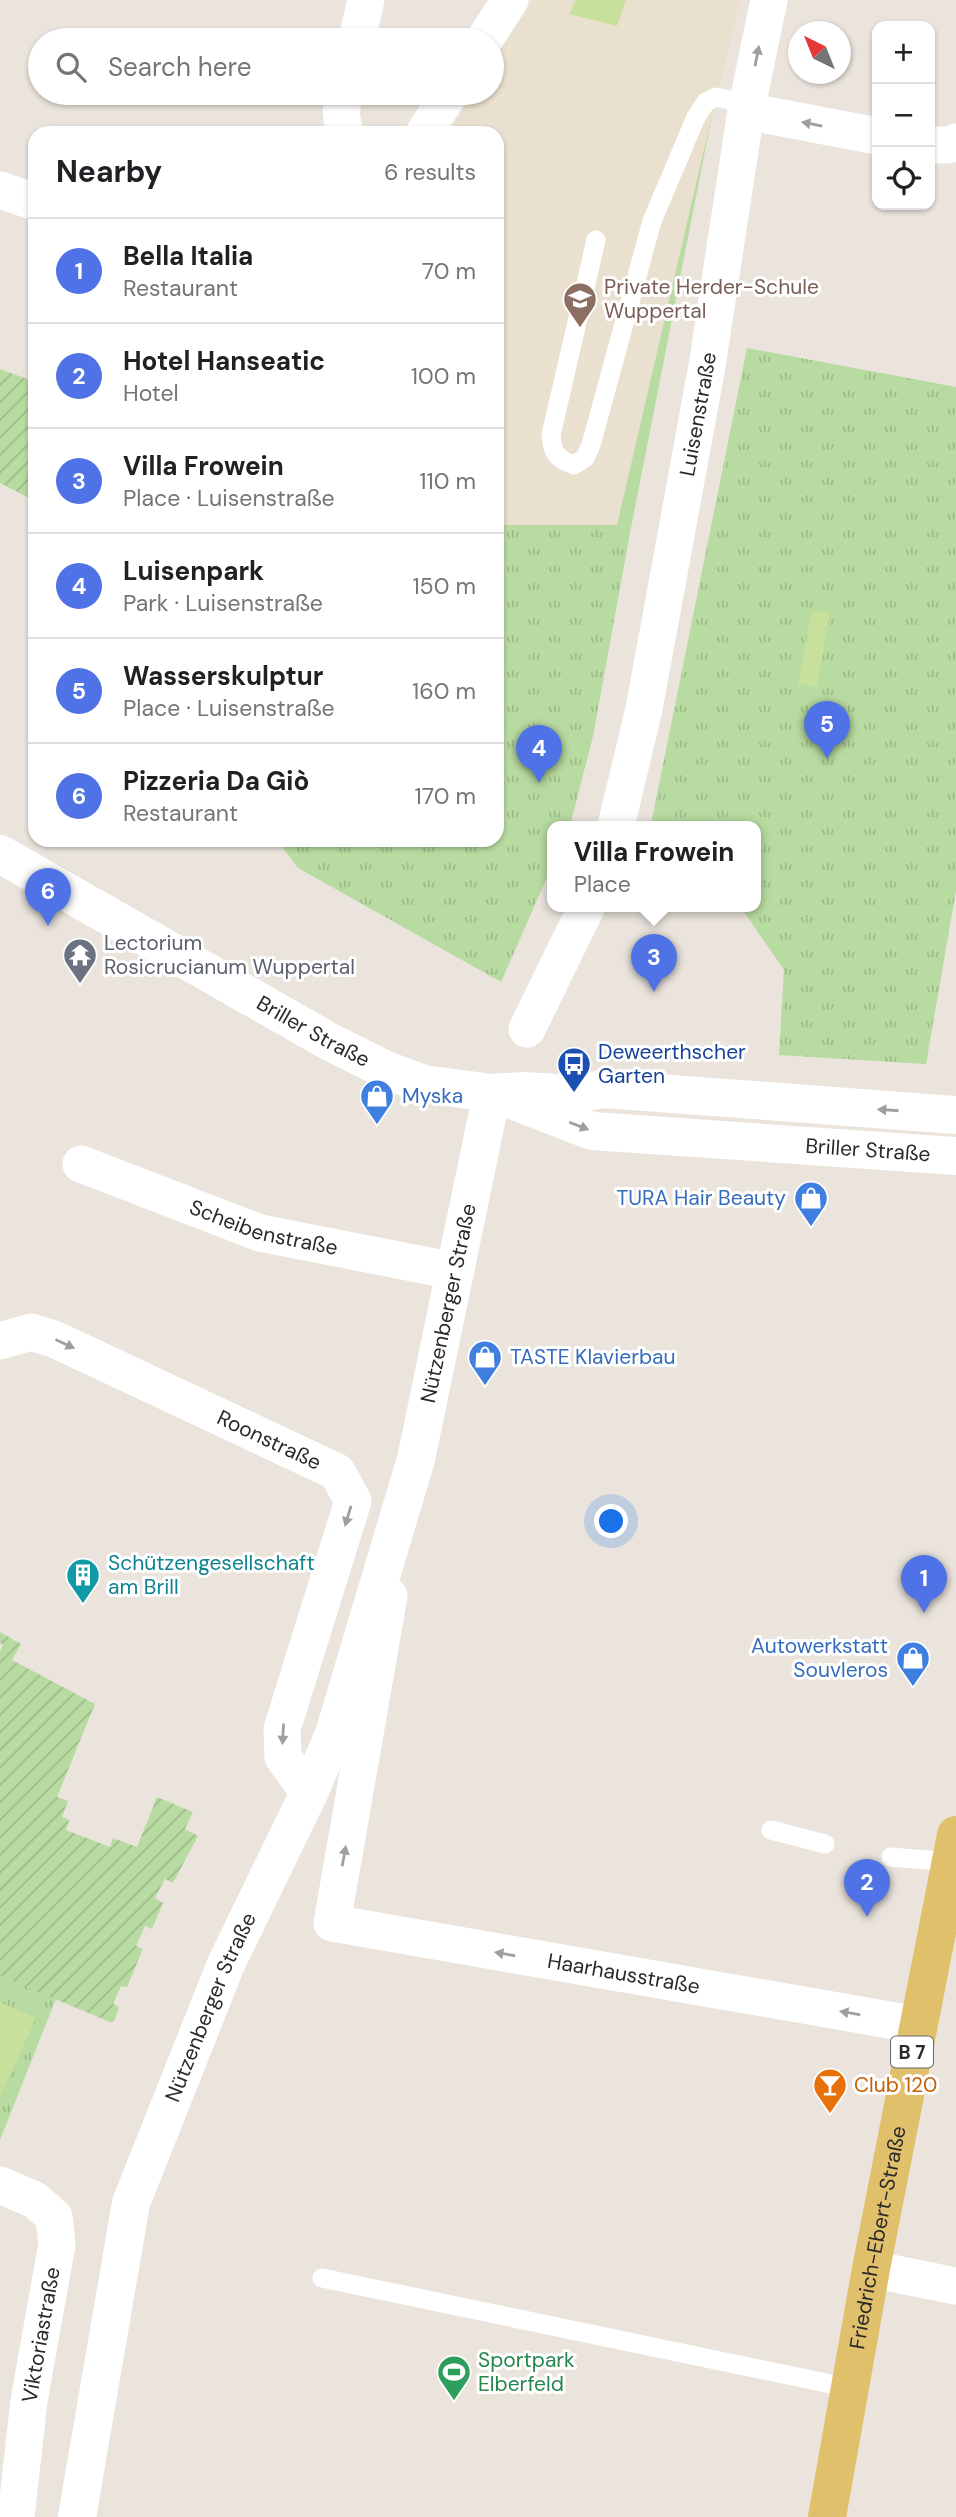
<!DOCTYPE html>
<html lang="en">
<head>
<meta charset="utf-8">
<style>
	:root { --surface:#fff; --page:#f6f6f6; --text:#202124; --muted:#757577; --line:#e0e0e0; --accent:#4f72e6 }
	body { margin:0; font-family:"DM Sans",sans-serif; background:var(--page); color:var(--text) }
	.controls { position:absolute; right:21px; top:21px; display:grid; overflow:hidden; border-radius:14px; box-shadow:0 2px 5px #0004 }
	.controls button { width:63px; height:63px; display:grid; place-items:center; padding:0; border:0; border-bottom:2px solid var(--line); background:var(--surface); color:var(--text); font:35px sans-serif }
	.compass { position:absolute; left:788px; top:21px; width:63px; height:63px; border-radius:50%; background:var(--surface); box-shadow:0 2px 5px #0004; rotate:317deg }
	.you { position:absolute; left:612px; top:1522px; width:24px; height:24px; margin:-18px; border:5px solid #fff; border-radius:50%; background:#1a73e8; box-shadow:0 0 0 10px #1a73e833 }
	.badge { display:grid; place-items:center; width:46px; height:46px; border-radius:50%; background:var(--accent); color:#fff; font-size:23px; font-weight:700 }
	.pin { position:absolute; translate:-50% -58px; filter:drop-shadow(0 2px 4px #0008) }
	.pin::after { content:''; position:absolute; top:37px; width:24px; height:21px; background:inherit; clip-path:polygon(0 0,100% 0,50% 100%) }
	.popup { position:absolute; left:547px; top:821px; width:214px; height:91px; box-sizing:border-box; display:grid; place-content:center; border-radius:14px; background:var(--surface); filter:drop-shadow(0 2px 5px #0005); font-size:23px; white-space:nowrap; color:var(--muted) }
	.popup b { font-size:26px; color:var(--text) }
	.popup::after { content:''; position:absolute; left:50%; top:100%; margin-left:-14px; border:14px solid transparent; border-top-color:var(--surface) }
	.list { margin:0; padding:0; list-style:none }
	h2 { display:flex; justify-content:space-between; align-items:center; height:91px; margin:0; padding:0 28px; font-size:30px }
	h2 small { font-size:23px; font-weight:400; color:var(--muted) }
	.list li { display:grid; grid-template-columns:46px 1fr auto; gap:21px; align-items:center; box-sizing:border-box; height:105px; padding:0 28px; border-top:2px solid var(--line) }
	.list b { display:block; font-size:26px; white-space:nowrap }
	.list p { margin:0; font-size:23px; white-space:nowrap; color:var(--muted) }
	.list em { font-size:23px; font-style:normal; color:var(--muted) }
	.icon { flex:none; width:38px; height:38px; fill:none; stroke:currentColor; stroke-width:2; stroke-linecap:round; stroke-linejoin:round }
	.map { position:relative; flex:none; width:956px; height:2517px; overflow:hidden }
	.search { position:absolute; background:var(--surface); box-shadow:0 2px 5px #0004; left:28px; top:28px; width:476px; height:77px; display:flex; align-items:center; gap:18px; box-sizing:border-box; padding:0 24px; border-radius:38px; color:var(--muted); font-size:26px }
	.panel { position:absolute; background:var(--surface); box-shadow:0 2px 5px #0004; left:28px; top:126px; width:476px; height:721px; border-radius:21px }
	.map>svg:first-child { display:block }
	.education { fill:#eae0cf }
	.grass { fill:#b7dba0 }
	.park { fill:url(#park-tufts) }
	.garden { fill:url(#garden-furrows) }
	.pitch { fill:#c7e19d }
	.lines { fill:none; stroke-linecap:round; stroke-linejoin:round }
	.service { stroke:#fff; stroke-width:19 }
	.minor { stroke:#fff; stroke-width:37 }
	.tertiary { stroke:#fff; stroke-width:38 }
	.secondary { stroke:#fff; stroke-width:38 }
	.primary { stroke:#e1c06c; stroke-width:38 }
	.oneway { fill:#9f9f9f }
	.labels { text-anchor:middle; stroke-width:6; stroke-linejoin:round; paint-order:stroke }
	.shield { fill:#fff; stroke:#6a6a6a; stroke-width:2 }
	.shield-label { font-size:19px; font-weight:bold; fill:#2a2a2a }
	.education-label { font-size:21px; fill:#785e54; stroke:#fff; text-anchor:start }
	.street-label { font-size:21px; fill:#2a2a2a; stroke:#fff }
	.worship-label { font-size:21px; fill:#5b616d; stroke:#fff; text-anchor:start }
	.transit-label { font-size:21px; fill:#164399; stroke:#fff; text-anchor:start }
	.shop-label { font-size:21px; fill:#366cbe; stroke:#fff; text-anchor:start }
	.culture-label { font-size:21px; fill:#0d838f; stroke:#fff; text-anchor:start }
	.food-label { font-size:21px; fill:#c56008; stroke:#fff; text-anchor:start }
	.leisure-label { font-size:21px; fill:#27864d; stroke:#fff; text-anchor:start }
</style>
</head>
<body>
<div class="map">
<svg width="956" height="2517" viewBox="0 0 956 2517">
	<defs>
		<pattern id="park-tufts" width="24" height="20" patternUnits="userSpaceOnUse" patternTransform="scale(1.75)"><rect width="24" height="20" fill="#b7dba0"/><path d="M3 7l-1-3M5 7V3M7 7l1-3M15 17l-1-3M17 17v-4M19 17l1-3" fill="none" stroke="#9ebc8a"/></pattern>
		<pattern id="garden-furrows" width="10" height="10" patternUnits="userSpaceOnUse" patternTransform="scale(1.75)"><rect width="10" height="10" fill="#b7dba0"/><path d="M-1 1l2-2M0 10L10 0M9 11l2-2" fill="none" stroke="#9ebc8a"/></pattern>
	</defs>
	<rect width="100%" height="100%" fill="#eae4dd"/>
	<polygon class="education" points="533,0 740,0 617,525 497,525 497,133 448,133 474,93 492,93 492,64"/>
	<polygon class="grass" points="712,115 631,528 617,525"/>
	<g class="park">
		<polygon points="747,348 956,387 956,891 926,1064 779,1055 784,970 740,906 756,906 756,826 664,826 651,824"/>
		<polygon points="497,525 617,525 631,528 593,736 570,826 552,826 552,866 501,982 298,868 277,840 497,840"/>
		<polygon points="0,1976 56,1999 0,2140"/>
	</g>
	<g class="garden">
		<polygon points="0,369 35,382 35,501 0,483"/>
		<polygon points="0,1632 21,1644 12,1660 95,1704 57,1797 68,1801 62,1817 69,1820 66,1830 110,1847 113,1838 137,1847 157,1797 193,1812 185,1829 198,1836 173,1883 165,1879 155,1898 163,1903 152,1929 145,1926 136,1946 143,1949 127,1987 121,1986 113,2004 119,2007 114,2021 110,2022 0,1976 0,1652 3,1644 0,1643"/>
	</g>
	<g class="pitch">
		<polygon points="576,0 626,0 617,26 569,14"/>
		<polygon points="812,610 830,613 817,687 798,684"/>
		<polygon points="0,2002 36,2018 0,2097"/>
	</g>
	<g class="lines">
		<g class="service">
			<path d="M 596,240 L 551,435 C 552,453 557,459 574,465 L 585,458 L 591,445 L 652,221 L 696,117 L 706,102 L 716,97 L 748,104"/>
			<polyline points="771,1830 825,1844"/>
			<polyline points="891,1857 951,1862"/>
			<polyline points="322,2278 850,2388"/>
		</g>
		<g class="minor">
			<polyline points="357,40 366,0"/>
			<polyline points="484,40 510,0"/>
			<polyline points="746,111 877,136"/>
			<polyline points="344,133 341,111 345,93"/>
			<polyline points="424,133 450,93"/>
			<polyline points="930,145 948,145 956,142"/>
			<polyline points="0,190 35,202"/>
			<path id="s1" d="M 616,826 L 644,709 L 707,366 L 746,111 L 769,0"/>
			<polyline points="527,1029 587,906"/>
			<path id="s2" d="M 81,1164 L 260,1233 L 454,1271"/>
			<path id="s3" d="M 0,1341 L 31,1332 L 54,1339 L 337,1472 L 353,1501 L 282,1729 L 283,1757 L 309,1793"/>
			<path id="s4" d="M 389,1596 L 332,1923 L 918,2025"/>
			<polyline points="0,2185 35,2200 54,2217 57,2244 29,2401 16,2517"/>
			<polyline points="871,2269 956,2286"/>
		</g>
		<path class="tertiary" id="s5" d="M 77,2517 L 131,2203 L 226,1964 L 309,1793 L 334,1734 L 416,1459 L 492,1093"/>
		<g class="secondary">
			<path id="s6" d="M 0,854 L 330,1042 L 386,1070 L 424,1084 L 492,1093 L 523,1091 L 574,1094 L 604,1089 L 956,1115"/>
			<path id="s7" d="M 517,1102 L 592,1131 L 956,1156"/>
		</g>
		<path class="primary" id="s8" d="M 827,2517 L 871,2269 L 956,1835"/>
	</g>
	<defs><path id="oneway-solid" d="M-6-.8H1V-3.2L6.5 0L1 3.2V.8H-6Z" transform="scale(1.75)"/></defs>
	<g class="oneway">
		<use href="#oneway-solid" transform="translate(757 56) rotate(-79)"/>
		<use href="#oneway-solid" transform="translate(812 124) rotate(-169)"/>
		<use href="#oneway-solid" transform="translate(888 1110) rotate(-176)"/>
		<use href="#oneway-solid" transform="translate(579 1126) rotate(21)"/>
		<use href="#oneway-solid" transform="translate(65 1344) rotate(25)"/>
		<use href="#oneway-solid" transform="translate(348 1516) rotate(107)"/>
		<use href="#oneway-solid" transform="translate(283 1734) rotate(93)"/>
		<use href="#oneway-solid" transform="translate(344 1856) rotate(-80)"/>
		<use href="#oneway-solid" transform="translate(505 1954) rotate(-170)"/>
		<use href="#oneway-solid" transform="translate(850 2013) rotate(-170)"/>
	</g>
	<defs>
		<g id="school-pin" transform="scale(1.75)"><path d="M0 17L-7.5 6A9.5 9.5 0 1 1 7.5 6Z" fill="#8d6e63" stroke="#fff"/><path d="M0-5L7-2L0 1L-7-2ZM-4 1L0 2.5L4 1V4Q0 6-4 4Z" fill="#fff"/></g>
		<g id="temple-pin" transform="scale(1.75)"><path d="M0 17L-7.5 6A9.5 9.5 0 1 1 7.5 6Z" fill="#6b7280" stroke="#fff"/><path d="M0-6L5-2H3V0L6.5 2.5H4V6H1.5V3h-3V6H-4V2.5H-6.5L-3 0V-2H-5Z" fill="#fff"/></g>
		<g id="bus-pin" transform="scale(1.75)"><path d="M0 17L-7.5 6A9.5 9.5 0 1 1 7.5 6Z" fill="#1a4fb4" stroke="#fff"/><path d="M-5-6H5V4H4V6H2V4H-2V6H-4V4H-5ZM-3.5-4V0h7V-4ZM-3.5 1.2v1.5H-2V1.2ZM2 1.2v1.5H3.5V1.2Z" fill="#fff"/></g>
		<g id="shop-pin" transform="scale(1.75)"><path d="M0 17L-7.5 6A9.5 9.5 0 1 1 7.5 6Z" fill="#3f7fe0" stroke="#fff"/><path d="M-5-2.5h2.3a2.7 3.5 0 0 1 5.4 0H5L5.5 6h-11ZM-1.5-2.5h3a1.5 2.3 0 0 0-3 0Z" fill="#fff"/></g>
		<g id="building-pin" transform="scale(1.75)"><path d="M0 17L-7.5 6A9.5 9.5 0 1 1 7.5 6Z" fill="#0f9aa8" stroke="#fff"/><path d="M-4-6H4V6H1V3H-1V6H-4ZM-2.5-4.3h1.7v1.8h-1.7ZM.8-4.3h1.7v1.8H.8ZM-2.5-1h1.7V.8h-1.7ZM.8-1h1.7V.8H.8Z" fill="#fff"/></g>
		<g id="bar-pin" transform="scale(1.75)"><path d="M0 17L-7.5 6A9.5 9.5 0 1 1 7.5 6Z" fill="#e8710a" stroke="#fff"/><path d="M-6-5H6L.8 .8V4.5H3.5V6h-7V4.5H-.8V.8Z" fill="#fff"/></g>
		<g id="stadium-pin" transform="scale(1.75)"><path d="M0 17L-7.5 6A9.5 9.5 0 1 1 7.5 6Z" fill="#2e9e5b" stroke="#fff"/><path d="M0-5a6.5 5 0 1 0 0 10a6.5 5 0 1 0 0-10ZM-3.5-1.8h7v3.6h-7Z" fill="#fff"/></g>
	</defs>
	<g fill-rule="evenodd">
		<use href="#school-pin" x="580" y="299"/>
		<use href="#temple-pin" x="80" y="955"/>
		<use href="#bus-pin" x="574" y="1064"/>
		<use href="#shop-pin" x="377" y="1096"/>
		<use href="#shop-pin" x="811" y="1198"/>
		<use href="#shop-pin" x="485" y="1357"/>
		<use href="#building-pin" x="83" y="1575"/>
		<use href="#shop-pin" x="913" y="1658"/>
		<use href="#bar-pin" x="830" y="2085"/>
		<use href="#stadium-pin" x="454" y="2372"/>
	</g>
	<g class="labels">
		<rect class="shield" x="891" y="2036.5" width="42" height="31" rx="5"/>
		<g class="shield-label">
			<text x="912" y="2059">B 7</text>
		</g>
		<g class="education-label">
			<text x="604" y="294">Private Herder-Schule<tspan x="604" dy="24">Wuppertal</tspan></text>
		</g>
		<g class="street-label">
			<text dy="7" stroke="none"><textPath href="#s1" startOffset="420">Luisenstraße</textPath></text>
			<text dy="7" stroke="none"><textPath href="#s6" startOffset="360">Briller Straße</textPath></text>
			<text dy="7" stroke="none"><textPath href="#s7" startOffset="357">Briller Straße</textPath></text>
			<text dy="7" stroke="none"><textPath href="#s2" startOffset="194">Scheibenstraße</textPath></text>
			<text dy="7" stroke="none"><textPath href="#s5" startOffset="1276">Nützenberger Straße</textPath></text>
			<text dy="7" stroke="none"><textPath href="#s3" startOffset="294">Roonstraße</textPath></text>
			<text dy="7" stroke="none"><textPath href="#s4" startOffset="628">Haarhausstraße</textPath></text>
			<text dy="7" stroke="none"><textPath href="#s5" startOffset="530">Nützenberger Straße</textPath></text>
			<text dy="7" stroke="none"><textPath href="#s8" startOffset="284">Friedrich-Ebert-Straße</textPath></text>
			<text transform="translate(41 2335) rotate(-80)" y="7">Viktoriastraße</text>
		</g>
		<g class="worship-label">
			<text x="104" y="950">Lectorium<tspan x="104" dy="24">Rosicrucianum Wuppertal</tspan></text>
		</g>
		<g class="transit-label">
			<text x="598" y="1059">Deweerthscher<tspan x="598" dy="24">Garten</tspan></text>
		</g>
		<g class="shop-label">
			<text x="402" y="1103">Myska</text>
			<text x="786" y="1205" text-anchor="end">TURA Hair Beauty</text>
			<text x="510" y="1364">TASTE Klavierbau</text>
			<text x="888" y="1653" text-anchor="end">Autowerkstatt<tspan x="888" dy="24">Souvleros</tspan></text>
		</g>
		<g class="culture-label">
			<text x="108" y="1570">Schützengesellschaft<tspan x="108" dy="24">am Brill</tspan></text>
		</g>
		<g class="food-label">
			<text x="854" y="2092">Club 120</text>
		</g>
		<g class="leisure-label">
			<text x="478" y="2367">Sportpark<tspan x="478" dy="24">Elberfeld</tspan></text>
		</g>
	</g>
</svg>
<div class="controls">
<button>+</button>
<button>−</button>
<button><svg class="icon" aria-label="locate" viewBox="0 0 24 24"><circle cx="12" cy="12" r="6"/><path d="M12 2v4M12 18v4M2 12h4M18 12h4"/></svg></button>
</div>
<svg class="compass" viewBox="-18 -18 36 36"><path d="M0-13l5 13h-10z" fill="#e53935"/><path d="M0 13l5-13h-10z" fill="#757577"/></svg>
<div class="you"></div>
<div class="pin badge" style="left:924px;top:1613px">1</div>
<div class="pin badge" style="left:867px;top:1917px">2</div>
<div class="pin badge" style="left:654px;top:992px">3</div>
<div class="popup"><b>Villa Frowein</b>Place</div>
<div class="pin badge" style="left:539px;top:783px">4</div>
<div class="pin badge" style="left:827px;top:759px">5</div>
<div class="pin badge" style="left:48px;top:926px">6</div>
<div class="search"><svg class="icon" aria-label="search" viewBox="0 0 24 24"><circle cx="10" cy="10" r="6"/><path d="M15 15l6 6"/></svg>Search here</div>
<section class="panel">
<h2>Nearby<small>6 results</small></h2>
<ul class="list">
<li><span class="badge">1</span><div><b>Bella Italia</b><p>Restaurant</p></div><em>70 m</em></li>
<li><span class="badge">2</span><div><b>Hotel Hanseatic</b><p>Hotel</p></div><em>100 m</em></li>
<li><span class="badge">3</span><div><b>Villa Frowein</b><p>Place · Luisenstraße</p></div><em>110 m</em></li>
<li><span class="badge">4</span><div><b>Luisenpark</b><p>Park · Luisenstraße</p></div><em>150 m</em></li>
<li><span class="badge">5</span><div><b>Wasserskulptur</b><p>Place · Luisenstraße</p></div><em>160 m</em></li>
<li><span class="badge">6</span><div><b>Pizzeria Da Giò</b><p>Restaurant</p></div><em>170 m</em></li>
</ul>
</section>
</div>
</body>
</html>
